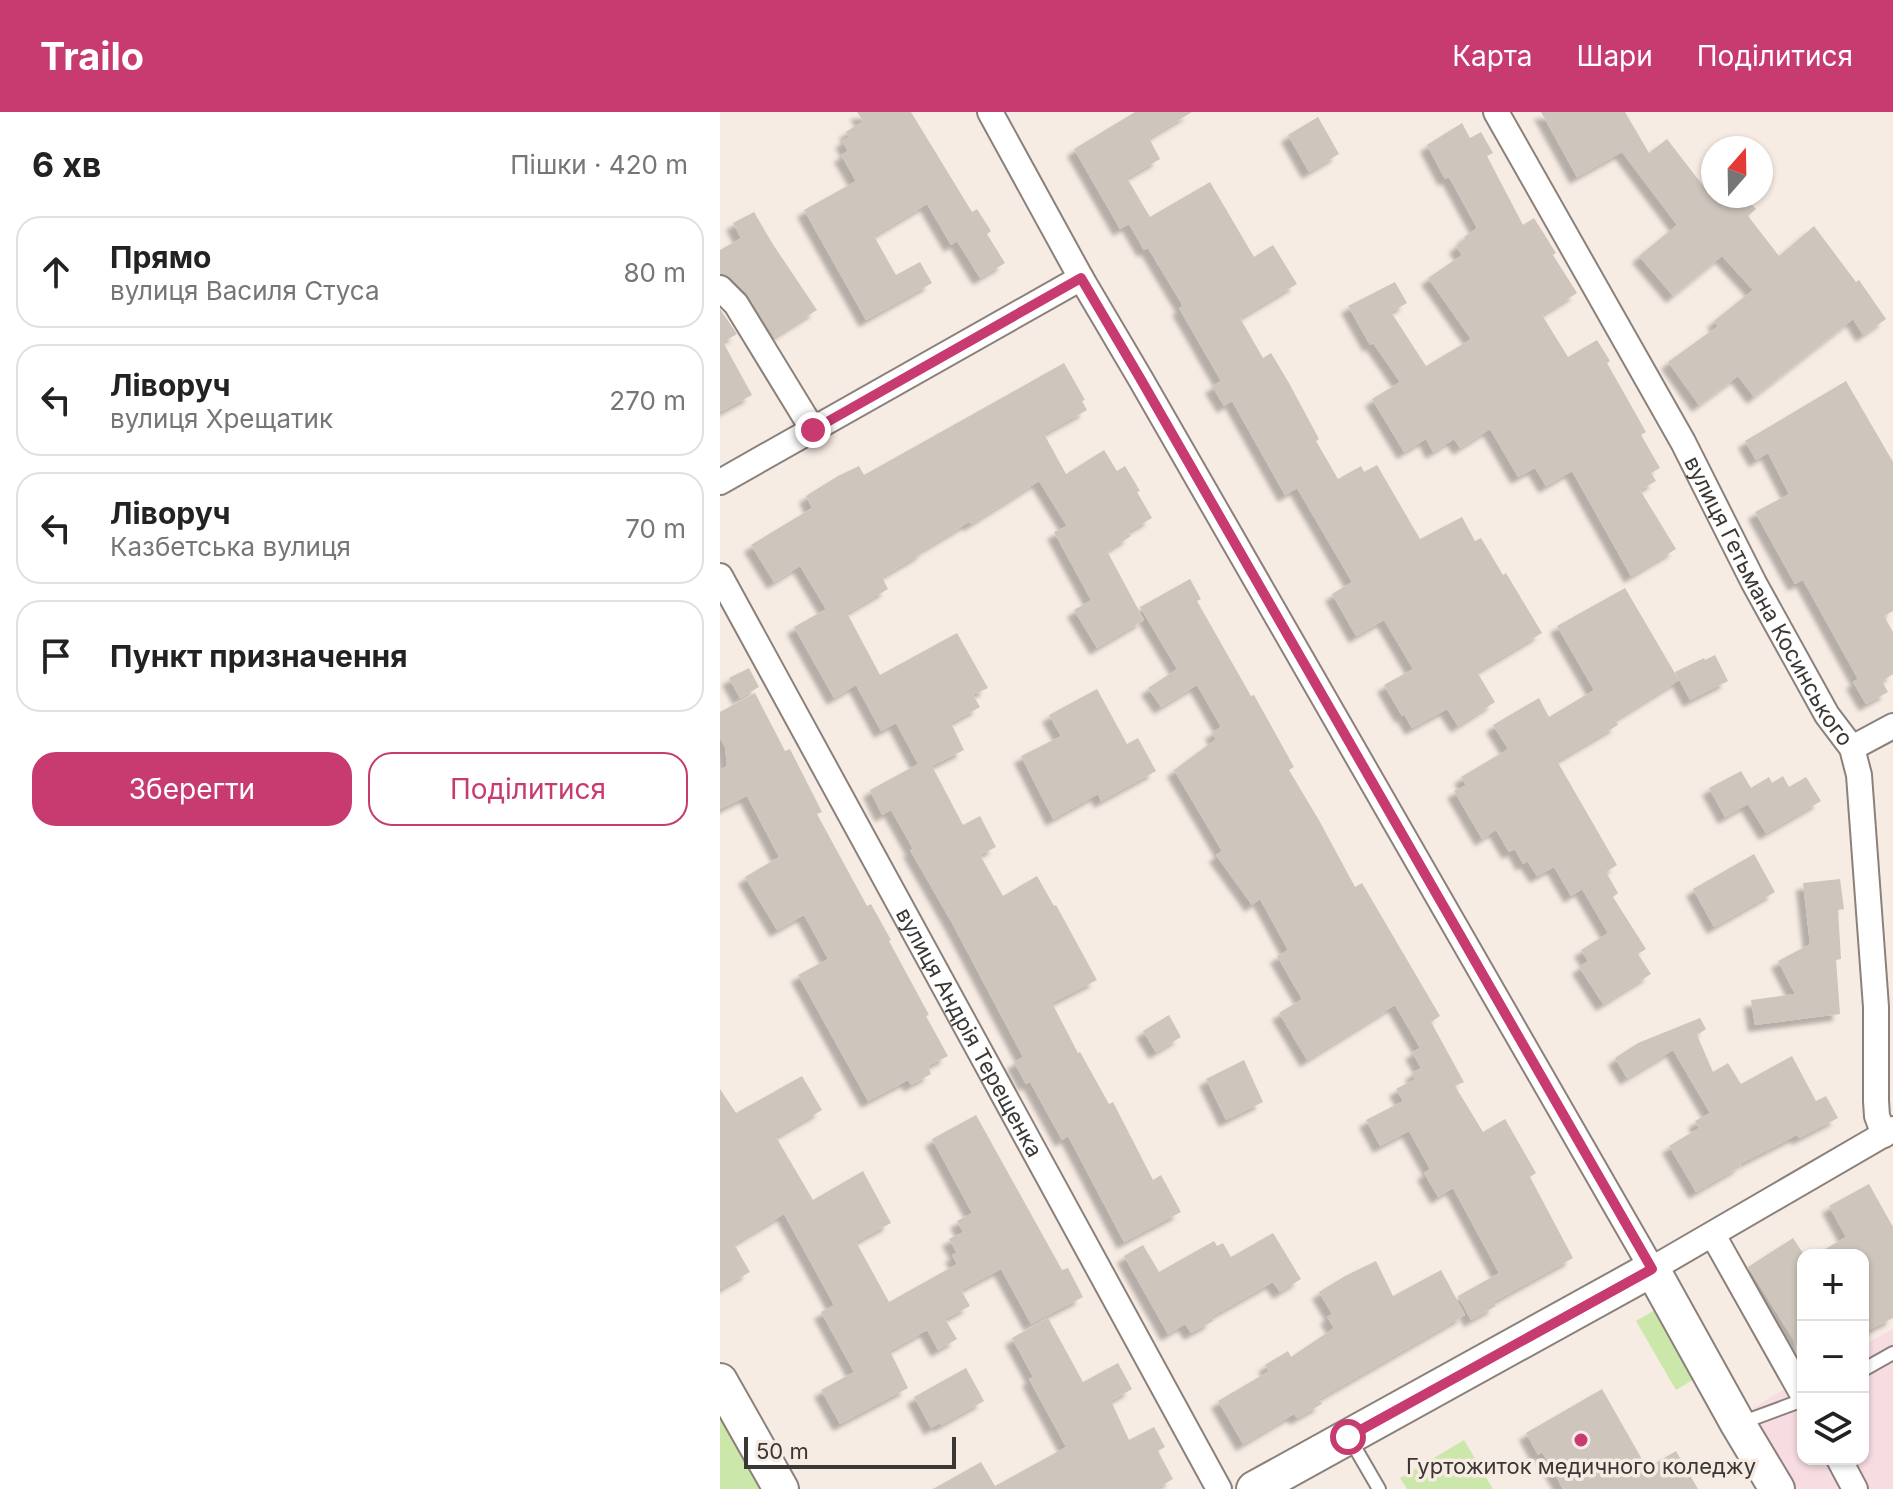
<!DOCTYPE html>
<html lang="uk">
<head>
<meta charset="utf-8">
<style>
	:root { --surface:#fff; --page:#f6f6f6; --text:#222; --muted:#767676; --line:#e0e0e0; --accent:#c73b71 }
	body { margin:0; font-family:Inter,sans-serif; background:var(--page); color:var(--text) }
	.controls { position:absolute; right:24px; bottom:24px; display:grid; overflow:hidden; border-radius:16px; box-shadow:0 2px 6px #0004 }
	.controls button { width:72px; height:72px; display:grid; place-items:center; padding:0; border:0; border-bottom:2px solid var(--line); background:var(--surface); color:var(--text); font:40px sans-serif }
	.compass { position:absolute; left:981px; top:24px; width:72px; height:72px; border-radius:50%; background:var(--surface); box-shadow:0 2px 6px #0004; rotate:20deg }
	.scale { position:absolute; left:24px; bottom:20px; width:212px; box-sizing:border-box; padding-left:8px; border:4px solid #3b3734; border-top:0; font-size:22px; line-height:28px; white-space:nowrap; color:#3b3734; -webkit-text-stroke:6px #f7ece4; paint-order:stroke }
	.stop { position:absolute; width:24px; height:24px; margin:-18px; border:6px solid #c73b71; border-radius:50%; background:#fff }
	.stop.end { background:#c73b71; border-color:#fff; box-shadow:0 2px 8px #0008 }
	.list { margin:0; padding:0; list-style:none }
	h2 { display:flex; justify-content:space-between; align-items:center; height:104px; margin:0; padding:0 32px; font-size:34px }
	h2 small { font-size:26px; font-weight:400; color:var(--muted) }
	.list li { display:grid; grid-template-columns:52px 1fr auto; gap:24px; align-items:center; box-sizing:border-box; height:112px; margin:0 16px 16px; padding:0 16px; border:2px solid var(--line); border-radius:24px }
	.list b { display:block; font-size:30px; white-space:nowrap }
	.list p { margin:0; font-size:26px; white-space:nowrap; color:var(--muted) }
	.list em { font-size:26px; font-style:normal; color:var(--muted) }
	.actions { display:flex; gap:16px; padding:24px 32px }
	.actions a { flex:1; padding:18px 0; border:2px solid var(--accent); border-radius:24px; text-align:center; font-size:28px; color:var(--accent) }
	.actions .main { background:var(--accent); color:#fff }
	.icon { flex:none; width:44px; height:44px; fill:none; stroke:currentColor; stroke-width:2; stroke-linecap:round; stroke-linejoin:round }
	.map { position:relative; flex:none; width:1173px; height:1377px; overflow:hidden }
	header { display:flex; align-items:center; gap:48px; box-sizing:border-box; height:112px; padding:0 40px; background:var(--accent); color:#fff }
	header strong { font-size:38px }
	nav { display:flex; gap:44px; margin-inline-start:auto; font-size:28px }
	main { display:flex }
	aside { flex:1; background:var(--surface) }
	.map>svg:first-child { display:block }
	.education { fill:#f7dce2 }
	.green { fill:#cbe7a9 }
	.building { fill:#cec5bc; filter:url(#shadow) }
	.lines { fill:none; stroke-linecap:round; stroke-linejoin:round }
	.lane-casing { stroke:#8b817a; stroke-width:16 }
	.street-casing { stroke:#8b817a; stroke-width:28 }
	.secondary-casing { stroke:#8b817a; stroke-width:38 }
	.lane { stroke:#fff; stroke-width:12 }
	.street { stroke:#fff; stroke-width:24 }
	.secondary { stroke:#fff; stroke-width:34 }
	.route { stroke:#c73b71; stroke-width:10 }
	.poi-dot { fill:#c73b71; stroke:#f7ece4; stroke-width:3 }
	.labels { text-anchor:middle; stroke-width:7; stroke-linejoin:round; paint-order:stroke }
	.street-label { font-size:22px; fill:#3b3734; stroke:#f7ece4 }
	.poi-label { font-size:22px; fill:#3b3734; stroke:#f7ece4 }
</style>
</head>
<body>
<header>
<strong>Trailo</strong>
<nav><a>Карта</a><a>Шари</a><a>Поділитися</a></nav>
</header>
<main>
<aside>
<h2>6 хв<small>Пішки · 420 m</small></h2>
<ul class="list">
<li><svg class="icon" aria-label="ahead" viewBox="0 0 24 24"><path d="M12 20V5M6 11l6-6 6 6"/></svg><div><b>Прямо</b><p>вулиця Василя Стуса</p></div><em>80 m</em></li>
<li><svg class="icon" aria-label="left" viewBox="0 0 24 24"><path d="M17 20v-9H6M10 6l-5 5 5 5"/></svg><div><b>Ліворуч</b><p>вулиця Хрещатик</p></div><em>270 m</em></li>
<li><svg class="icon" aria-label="left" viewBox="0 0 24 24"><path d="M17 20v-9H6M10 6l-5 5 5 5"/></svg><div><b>Ліворуч</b><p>Казбетська вулиця</p></div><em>70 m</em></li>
<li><svg class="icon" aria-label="arrive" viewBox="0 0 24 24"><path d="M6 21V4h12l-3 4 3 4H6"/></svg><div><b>Пункт призначення</b></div></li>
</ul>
<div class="actions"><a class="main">Зберегти</a><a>Поділитися</a></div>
</aside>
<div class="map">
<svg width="1173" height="1377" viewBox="0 0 1173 1377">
	<defs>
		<filter id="shadow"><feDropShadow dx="-7" dy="7" stdDeviation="2" flood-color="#0004"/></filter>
	</defs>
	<rect width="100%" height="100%" fill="#f7ece4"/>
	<polygon class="education" points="1173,1217 1173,1377 1073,1377 1027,1300 1083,1265 1083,1347 1143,1347 1143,1233"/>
	<g class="green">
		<polygon points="935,1198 976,1266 956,1278 916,1209"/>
		<polygon points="0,1301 43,1377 0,1377"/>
		<polygon points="744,1328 773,1377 687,1377 680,1366"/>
	</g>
	<g class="building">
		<polygon points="137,0 191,0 252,100 257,97 271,119 267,122 285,151 260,166 237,129 231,133 207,92 154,124 176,163 200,150 212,171 146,208 84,98 136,69 121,43 128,39 122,29 129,25 126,20 143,9"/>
		<polygon points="415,0 472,0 429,26 440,47 407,66 430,105 490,70 534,145 553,133 577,172 520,206 543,246 551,241 569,271 599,327 596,329 618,367 641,354 644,360 657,353 700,427 742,405 755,429 761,426 783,463 786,461 822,521 757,560 775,590 738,614 727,597 692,616 684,602 682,604 664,573 693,557 664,508 636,524 612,482 632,470 577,376 565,383 512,289 504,294 492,274 501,269 459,196 463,194 428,136 424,138 409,112 400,117 354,37"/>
		<polygon points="821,0 905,0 929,41 947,27 991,84 1024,84 1036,97 1028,104 1059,144 1094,114 1136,170 1139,168 1166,207 1143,223 1133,207 1034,285 1018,264 979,293 948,250 998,214 994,209 1033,178 1002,144 953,184 919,144 957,113 902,40 857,65"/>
		<polygon points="598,5 619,42 589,60 568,23"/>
		<polygon points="742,11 750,26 761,20 773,41 767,44 803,113 814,106 836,141 833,143 857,181 822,203 848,245 877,228 890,249 887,251 926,320 921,323 940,356 931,361 936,369 920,378 956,437 911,464 852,359 826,374 815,356 798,365 770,317 740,336 734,327 713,340 706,327 684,340 652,287 680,270 653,231 650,233 628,194 675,170 687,191 671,200 706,254 751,227 708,166 742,143 736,134 745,127 744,125 757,116 729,65 725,67 707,33"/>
		<polygon points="34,100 52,131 97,198 54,225 27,182 10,165 0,161 0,138 21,126 13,111"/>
		<polygon points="0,197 17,222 3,230 32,283 0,300"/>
		<polygon points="344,251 365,288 362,289 367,298 324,322 346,362 384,338 397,359 405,354 420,379 417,380 432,406 408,420 411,424 387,439 424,508 377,536 354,498 371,488 334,420 347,414 319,369 251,412 249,410 203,438 204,440 162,465 168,477 127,501 160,563 237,521 268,576 253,583 260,595 231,611 244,638 212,654 243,713 260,704 276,735 260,743 283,784 317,764 334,794 336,793 377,868 332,891 358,941 360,940 389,992 393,990 433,1068 441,1063 461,1100 404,1130 348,1024 342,1028 310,970 306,972 294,950 303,945 232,811 190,738 193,737 171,698 162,703 150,678 198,652 176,611 161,619 136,573 114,586 74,515 106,497 80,454 54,470 31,433 92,396 86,384 118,364 139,354 144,363"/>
		<polygon points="1126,269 1173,350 1173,499 1164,504 1173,520 1173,562 1162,569 1168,580 1146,592 1133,570 1138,567 1083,468 1075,472 1035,400 1069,382 1048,341 1036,348 1025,329"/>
		<polygon points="470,467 481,487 477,489 531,584 534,583 574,655 569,658 600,710 635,775 642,771 720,904 711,910 744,970 735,974 763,1020 785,1007 816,1061 810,1065 853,1146 773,1190 776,1194 751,1208 738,1184 779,1161 733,1076 718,1085 704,1061 710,1057 689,1019 660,1034 646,1008 683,989 676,977 695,967 692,961 701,956 692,940 700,936 675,893 587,948 559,901 582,887 557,844 568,838 540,787 532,793 496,743 502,739 454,658 496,627 492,620 501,615 477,573 441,595 428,576 457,557 420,495"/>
		<polygon points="905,476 959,568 895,608 898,613 837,649 897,753 886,760 898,781 893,785 926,837 918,842 931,862 883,892 859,855 868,849 861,838 888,821 862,777 851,784 834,755 817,764 807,749 803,752 795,737 789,740 776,718 762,727 734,679 746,673 741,665 788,637 773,613 819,586 829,605 874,578 837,514"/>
		<polygon points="995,543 1008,569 970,588 955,560 984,546 985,548"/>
		<polygon points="29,556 39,575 20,586 9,566"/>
		<polygon points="377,577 407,632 418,626 436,659 381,689 378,682 333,707 301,644 341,624 329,603"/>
		<polygon points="35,581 65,639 70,637 102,700 97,702 147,794 151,792 171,828 169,829 209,903 206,904 228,944 208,954 211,962 191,973 188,968 148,989 78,863 108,847 84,803 57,818 25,765 59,745 27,684 0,697 0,658 7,654 5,635 0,626 0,600"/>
		<polygon points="1021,659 1031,676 1049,665 1052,671 1063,664 1069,675 1086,665 1101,689 1046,721 1028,692 1005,705 989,676"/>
		<polygon points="1034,742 1055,780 994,815 973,777"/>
		<polygon points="1120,767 1124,797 1118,798 1121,847 1116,848 1120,902 1035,913 1031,888 1075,882 1058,849 1090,832 1083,771"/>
		<polygon points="449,903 461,925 436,940 423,919"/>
		<polygon points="980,906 986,917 977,923 993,960 1008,951 1021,972 1072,944 1096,989 1106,984 1118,1006 1079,1026 1077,1023 1020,1052 1021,1054 976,1080 949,1034 979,1016 975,1009 990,1001 953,938 907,966 895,946 918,931"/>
		<polygon points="524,948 543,990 506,1008 486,967"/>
		<polygon points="82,964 102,998 56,1025 93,1088 143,1059 171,1111 136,1130 169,1190 237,1152 232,1143 237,1141 229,1127 243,1120 237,1109 252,1101 212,1027 256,1003 342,1158 348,1156 363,1185 311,1212 281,1157 241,1178 250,1194 225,1207 237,1227 218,1238 207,1218 170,1239 188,1276 120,1312 101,1278 134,1260 101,1200 114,1193 64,1102 14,1132 30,1160 0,1177 0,977 16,1001"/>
		<polygon points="1149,1072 1173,1115 1173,1206 1149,1218 1143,1206 1143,1143 1095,1143 1126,1125 1109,1094"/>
		<polygon points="553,1121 581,1167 560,1180 553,1170 491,1205 493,1209 471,1221 465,1212 448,1222 404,1144 423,1133 439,1160 494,1129 497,1134 503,1131 511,1145"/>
		<polygon points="1073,1126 1083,1141 1083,1243 1028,1155"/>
		<polygon points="656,1149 673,1184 721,1158 745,1203 599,1287 602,1292 577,1306 574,1302 523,1332 498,1289 549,1259 545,1253 568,1239 571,1245 614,1216 607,1205 612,1202 599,1180 625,1164"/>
		<polygon points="328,1206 363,1270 398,1251 412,1277 391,1289 409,1328 434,1315 445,1335 438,1339 453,1367 436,1377 213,1377 261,1350 275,1374 346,1335 309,1267 313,1265 292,1226"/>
		<polygon points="246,1256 264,1289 221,1313 220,1311 211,1316 194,1285"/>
		<polygon points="882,1277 927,1356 956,1339 978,1377 843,1377 822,1340 818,1343 806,1321"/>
	</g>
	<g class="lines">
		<g class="lane-casing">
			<g id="lane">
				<polyline points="1143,1258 1173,1241"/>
				<polyline points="1021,1311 1083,1288"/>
				<polyline points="630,1327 659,1377"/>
			</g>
		</g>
		<g class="street-casing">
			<g id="street">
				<polyline points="270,0 361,166 420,266 932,1157 1173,1017"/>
				<path id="s1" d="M 776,0 L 963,330 L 1034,471 L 1107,603 L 1132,636 L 1139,663 L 1156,895 L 1156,989 L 1157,1004 L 1164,1023"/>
				<polyline points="0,176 16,192 93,318"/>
				<polyline points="0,370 361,166"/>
				<path id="s2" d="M 0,464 L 499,1377"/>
				<polyline points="1132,636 1173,614"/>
				<polyline points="993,1123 1083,1283"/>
				<polyline points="1119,1347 1135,1377"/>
			</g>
		</g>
		<g class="secondary-casing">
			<g id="secondary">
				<polyline points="0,1269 61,1377"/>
				<polyline points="534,1377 932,1157 1018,1312 1057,1377"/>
			</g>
		</g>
		<use href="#lane" class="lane"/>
		<use href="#street" class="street"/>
		<use href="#secondary" class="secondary"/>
	</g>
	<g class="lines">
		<polyline class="route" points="93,318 361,166 420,266 932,1157 628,1325"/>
	</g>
	<circle class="poi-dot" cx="861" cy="1328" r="8"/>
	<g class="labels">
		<g class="street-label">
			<text dy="8" stroke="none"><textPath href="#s1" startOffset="560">вулиця Гетьмана Косинського</textPath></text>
			<text dy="8" stroke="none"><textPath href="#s2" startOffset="520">вулиця Андрія Терещенка</textPath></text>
		</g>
		<g class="poi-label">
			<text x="861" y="1362">Гуртожиток медичного коледжу</text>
		</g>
	</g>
</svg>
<div class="controls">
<button>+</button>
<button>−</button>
<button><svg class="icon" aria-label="layers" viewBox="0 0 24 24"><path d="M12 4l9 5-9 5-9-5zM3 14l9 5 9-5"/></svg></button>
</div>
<svg class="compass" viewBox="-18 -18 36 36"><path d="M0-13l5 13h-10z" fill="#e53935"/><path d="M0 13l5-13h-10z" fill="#767676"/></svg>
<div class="scale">50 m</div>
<div class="stop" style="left:628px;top:1325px"></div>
<div class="stop end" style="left:93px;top:318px"></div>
</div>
</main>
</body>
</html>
